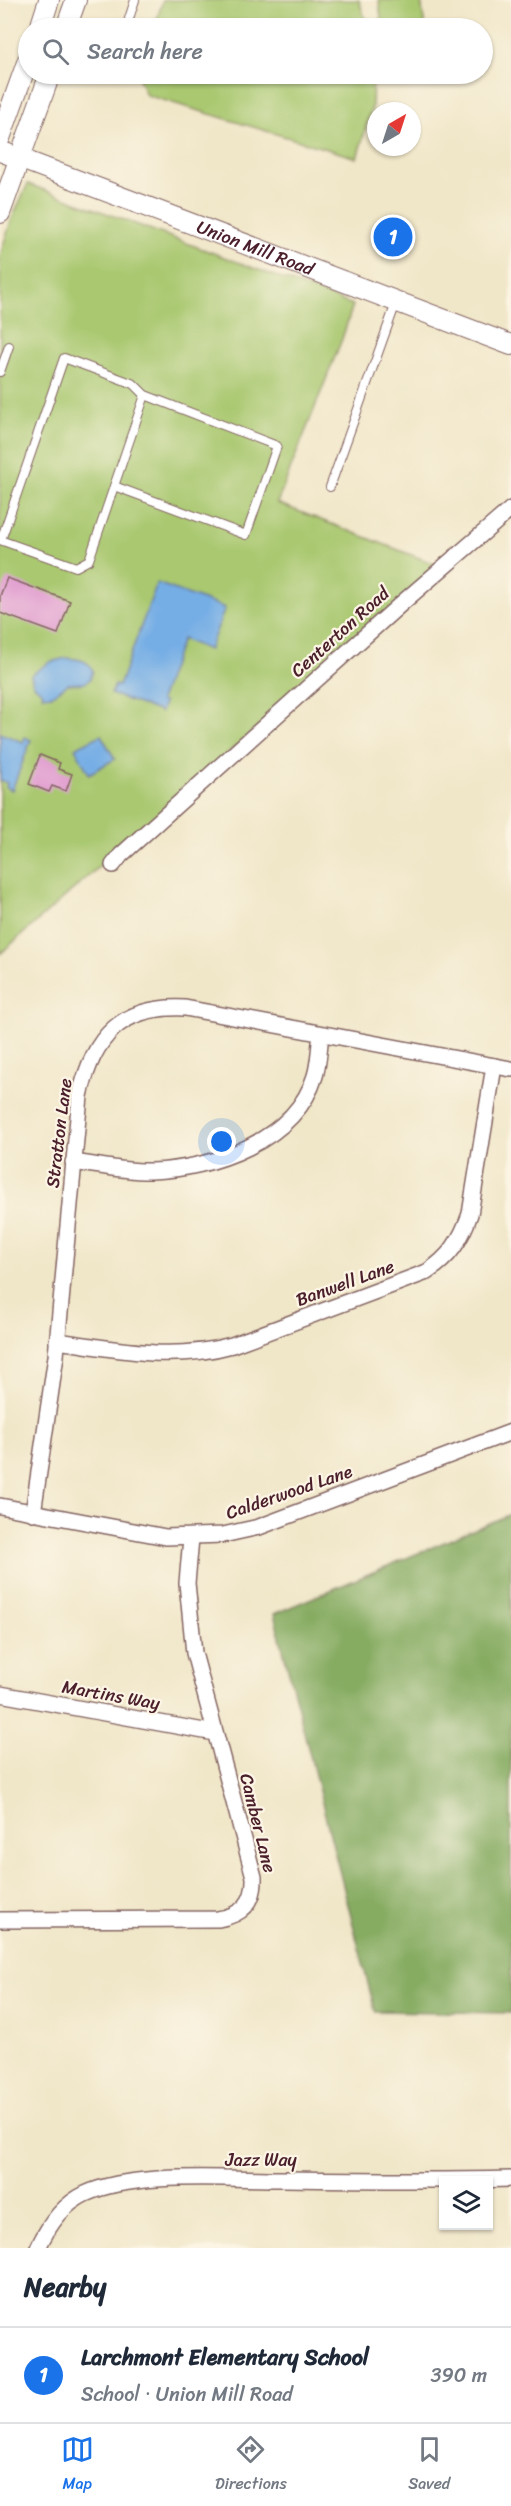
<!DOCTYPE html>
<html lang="en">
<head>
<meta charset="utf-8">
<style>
	:root { --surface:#fff; --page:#f2f2f3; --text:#1f2937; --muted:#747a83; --line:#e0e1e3; --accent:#1a73e8 }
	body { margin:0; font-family:Sriracha,sans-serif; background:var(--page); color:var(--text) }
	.controls { position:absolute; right:18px; bottom:18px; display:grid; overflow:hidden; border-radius:0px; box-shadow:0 2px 4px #0004 }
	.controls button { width:54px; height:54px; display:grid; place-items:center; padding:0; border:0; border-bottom:2px solid var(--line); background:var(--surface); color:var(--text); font:30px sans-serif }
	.compass { position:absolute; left:367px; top:102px; width:54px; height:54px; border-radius:50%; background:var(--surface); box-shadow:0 2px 4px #0004; rotate:39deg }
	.you { position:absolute; left:222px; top:1142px; width:21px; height:21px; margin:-15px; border:4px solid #fff; border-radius:50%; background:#1a73e8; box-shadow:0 0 0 9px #1a73e833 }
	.badge { display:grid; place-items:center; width:39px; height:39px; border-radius:50%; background:var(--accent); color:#fff; font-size:20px; font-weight:700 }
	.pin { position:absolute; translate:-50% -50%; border:3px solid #fff; box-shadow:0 2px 6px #0006 }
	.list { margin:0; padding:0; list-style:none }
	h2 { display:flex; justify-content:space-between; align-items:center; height:78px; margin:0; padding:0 24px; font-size:26px }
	h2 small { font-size:20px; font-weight:400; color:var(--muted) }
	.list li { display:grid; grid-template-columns:39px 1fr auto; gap:18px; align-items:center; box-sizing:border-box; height:96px; padding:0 24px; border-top:2px solid var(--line) }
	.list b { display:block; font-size:22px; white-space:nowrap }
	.list p { margin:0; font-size:20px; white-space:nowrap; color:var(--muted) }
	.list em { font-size:20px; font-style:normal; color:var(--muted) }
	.icon { flex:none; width:33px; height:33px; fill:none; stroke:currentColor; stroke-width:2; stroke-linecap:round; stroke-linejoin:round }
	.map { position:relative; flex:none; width:511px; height:2248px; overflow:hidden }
	.search { position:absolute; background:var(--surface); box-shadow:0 2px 4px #0004; left:18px; right:18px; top:18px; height:66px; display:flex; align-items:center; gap:15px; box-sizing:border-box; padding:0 21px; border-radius:33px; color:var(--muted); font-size:22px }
	.sheet { height:174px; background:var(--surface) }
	nav { display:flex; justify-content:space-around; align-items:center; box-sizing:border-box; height:84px; border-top:2px solid var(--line); background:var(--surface); font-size:16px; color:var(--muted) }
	nav a { display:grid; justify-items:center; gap:3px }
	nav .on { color:var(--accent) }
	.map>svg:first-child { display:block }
	.green { fill:#a9c86f; stroke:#7a744d; stroke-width:1.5 }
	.forest { fill:#86ac62; stroke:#686646; stroke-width:1.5 }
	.water { fill:#75ade5; stroke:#606688; stroke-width:1.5 }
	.building { fill:#e2a2d1 }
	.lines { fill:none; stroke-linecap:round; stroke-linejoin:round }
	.service-casing { stroke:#846562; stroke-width:10 }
	.minor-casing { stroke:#846562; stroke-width:18 }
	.tertiary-casing { stroke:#846562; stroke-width:22 }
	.service { stroke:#fff; stroke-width:8 }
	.minor { stroke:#fff; stroke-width:15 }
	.tertiary { stroke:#fff; stroke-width:20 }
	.labels { text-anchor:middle; stroke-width:4.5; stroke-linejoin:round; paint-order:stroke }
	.street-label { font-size:18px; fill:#4a1f2b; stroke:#fcf5e5 }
</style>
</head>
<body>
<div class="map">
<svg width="511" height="2248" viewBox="0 0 511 2248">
	<rect width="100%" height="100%" fill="#fcf5e5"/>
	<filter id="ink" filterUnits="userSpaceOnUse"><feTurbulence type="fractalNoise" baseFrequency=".0167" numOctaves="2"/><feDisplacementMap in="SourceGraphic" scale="12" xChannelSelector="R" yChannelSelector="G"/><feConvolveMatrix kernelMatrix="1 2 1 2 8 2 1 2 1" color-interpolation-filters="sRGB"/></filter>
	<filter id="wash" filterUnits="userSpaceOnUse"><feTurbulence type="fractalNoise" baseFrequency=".008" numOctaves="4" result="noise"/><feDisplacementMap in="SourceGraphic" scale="24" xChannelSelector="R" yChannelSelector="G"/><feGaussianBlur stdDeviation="1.35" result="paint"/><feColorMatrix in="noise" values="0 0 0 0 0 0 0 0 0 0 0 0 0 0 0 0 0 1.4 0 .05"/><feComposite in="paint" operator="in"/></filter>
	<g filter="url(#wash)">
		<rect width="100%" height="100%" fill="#f0e6c8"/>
		<g class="green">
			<polygon points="163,0 359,0 368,28 154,28"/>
			<polygon points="379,0 421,0 425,28 382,28"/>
			<polygon points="141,74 373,74 372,107 357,158 146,95 139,79"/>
			<polygon points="28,184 353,305 342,339 277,503 440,566 0,954 0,255 12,218"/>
		</g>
		<polygon class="forest" points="511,1514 511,2013 375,2011 274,1614"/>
		<g class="water">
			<polygon points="157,583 225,608 209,650 182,639 160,701 164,703 161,712 111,694 115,685 119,686"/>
			<path d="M 66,658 C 77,659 88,659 93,671 L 90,679 L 85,683 L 68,684 L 52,695 L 42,696 L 43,693 L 33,684 L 31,675 L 50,662 Z"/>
			<polygon points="0,733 23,742 25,737 31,740 12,790 6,787 7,783 0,780"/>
			<polygon points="101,735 115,759 89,774 75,748"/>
		</g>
		<g id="blocks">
			<g class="building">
				<polygon points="7,578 70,601 58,634 0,613 0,596"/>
				<polygon points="40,755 60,763 58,769 72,774 66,791 52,786 49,792 29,784"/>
			</g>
		</g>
	</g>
	<g filter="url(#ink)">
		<use href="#blocks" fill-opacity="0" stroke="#846562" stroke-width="1.5"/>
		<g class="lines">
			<g class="service-casing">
				<g id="service">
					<polyline points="126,28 135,0"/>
					<polyline points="0,372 9,346"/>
					<polyline points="330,487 396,303"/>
					<polyline points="0,540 76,567 89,560 145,395"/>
					<polyline points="1,540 64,358 134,384 145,395 277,446 246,535 114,486"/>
				</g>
			</g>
			<g class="minor-casing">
				<g id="minor">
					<polyline points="113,865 121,855 402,603 511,509"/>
					<path d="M 73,1162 C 98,1165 125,1172 151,1171 C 212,1169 295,1141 315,1076 C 319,1063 319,1048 321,1035"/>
					<path d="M 57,1341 C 118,1349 171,1362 232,1345 L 427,1272 C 450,1257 461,1240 470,1214 L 494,1066"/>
					<polyline points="0,1506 166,1537 223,1535 259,1527 511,1432"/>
					<path d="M 33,1513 L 56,1356 L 80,1096 C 93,1036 122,1005 185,1008 L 511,1069"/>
					<polyline points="0,1694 215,1733"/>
					<path d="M 0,1920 L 218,1919 C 242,1915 255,1903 254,1877 L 194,1653 L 187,1583 L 191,1538"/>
					<path d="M 38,2248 C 48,2226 62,2205 85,2194 C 134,2171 228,2179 283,2179 C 359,2180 435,2181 511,2179"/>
				</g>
			</g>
			<g class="tertiary-casing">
				<g id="tertiary">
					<polyline points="40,28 49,0"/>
					<polyline points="66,28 76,0"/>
					<polyline points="0,138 28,60"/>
					<path id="s1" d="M 0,151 L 511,345"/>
					<polyline points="0,213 50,74"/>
				</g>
			</g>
			<use href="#service" class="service"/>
			<use href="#minor" class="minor"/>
			<use href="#tertiary" class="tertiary"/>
		</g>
	</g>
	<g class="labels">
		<g class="street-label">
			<text dy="6" stroke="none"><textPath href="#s1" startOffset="273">Union Mill Road</textPath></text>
			<text transform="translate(340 632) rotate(-42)" y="6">Centerton Road</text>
			<text transform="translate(59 1133) rotate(-83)" y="6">Stratton Lane</text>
			<text transform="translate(345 1283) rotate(-20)" y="6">Banwell Lane</text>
			<text transform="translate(289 1492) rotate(-19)" y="6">Calderwood Lane</text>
			<text transform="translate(111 1695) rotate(10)" y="6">Martins Way</text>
			<text transform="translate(258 1823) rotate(76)" y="6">Camber Lane</text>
			<text x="261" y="2166">Jazz Way</text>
		</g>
	</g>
</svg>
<div class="controls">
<button><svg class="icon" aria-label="layers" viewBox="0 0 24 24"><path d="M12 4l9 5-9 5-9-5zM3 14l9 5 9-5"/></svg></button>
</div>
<svg class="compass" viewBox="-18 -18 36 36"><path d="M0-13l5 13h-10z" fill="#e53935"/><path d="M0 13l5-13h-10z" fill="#747a83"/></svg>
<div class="you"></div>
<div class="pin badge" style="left:393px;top:237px">1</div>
<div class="search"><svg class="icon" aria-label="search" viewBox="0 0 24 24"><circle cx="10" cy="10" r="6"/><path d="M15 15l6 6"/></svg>Search here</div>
</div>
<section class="sheet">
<h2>Nearby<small></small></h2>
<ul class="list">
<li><span class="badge">1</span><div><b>Larchmont Elementary School</b><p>School · Union Mill Road</p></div><em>390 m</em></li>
</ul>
</section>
<nav>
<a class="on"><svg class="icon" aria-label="map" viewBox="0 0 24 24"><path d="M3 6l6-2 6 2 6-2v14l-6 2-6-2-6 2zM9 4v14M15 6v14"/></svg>Map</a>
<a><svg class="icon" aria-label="directions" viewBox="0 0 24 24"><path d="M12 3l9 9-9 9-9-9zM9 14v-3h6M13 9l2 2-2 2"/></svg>Directions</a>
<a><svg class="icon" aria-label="saved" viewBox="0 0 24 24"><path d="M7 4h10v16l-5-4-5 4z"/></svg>Saved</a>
</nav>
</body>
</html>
